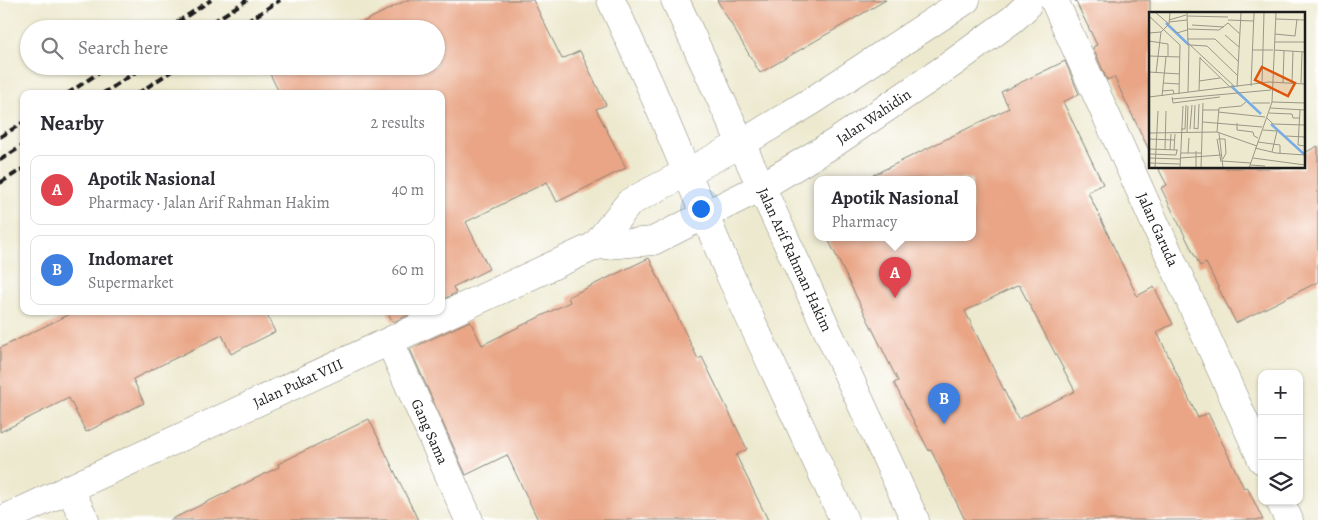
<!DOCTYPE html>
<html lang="en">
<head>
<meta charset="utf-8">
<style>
	:root { --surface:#fff; --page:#f2f2f3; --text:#2b2b33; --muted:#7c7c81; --line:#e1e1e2; --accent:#2563eb }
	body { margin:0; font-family:Alegreya,serif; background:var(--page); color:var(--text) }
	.controls { position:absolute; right:15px; bottom:15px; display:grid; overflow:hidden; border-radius:10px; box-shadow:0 1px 4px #0004 }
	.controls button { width:45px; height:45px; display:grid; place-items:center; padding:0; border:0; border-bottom:1px solid var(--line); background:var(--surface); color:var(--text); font:25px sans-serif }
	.you { position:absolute; left:700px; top:208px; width:18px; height:18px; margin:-12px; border:4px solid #fff; border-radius:50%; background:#1a73e8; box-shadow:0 0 0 8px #1a73e833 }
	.badge { display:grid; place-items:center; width:32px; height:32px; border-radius:50%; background:var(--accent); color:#fff; font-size:16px; font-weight:700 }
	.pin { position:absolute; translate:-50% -41px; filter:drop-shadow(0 1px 2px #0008) }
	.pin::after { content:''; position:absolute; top:26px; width:18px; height:15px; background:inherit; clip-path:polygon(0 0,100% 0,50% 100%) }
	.popup { position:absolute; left:814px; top:176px; width:162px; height:65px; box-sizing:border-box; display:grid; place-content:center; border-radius:10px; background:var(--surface); filter:drop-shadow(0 1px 4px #0005); font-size:16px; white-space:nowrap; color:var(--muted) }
	.popup b { font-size:19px; color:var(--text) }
	.popup::after { content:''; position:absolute; left:50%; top:100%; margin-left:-10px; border:10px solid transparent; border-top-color:var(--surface) }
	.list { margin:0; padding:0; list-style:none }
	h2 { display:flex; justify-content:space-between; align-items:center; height:65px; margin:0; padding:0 20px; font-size:21px }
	h2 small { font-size:16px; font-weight:400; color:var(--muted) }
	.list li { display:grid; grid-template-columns:32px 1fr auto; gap:15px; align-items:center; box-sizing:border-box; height:70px; margin:0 10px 10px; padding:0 10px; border:1px solid var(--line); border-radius:10px }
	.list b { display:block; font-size:19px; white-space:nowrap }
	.list p { margin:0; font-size:16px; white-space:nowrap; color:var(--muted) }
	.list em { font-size:16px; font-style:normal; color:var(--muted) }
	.icon { flex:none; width:28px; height:28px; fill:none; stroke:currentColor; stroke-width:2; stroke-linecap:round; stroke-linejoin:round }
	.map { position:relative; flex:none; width:1318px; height:520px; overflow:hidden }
	.search { position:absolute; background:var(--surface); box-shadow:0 1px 4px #0004; left:20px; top:20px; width:425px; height:55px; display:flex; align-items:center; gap:12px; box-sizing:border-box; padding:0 18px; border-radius:28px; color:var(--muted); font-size:19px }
	.panel { position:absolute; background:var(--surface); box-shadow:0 1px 4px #0004; left:20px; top:90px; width:425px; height:225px; border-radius:10px }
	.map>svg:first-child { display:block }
	.building { fill:#e9a585; fill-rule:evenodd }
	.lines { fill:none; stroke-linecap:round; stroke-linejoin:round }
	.minor-casing { stroke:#848276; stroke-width:29 }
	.major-casing { stroke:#848276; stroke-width:29 }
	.minor { stroke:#fff; stroke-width:28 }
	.major { stroke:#fff; stroke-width:28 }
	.rail { stroke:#1c1c1c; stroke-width:4; stroke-dasharray:8 4; stroke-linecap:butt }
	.labels { text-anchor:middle; stroke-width:4; stroke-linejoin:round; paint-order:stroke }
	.street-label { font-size:15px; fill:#1c1c1c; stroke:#fff }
	.inset-river { fill:none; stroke:#79ace5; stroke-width:2.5 }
	.inset-road { fill:none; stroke:#999787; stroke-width:1 }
	.view { fill:#de560d; fill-opacity:0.15; stroke:#de560d; stroke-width:2.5 }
	.inset-edge { fill:none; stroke:#1c1c1c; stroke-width:2.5 }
</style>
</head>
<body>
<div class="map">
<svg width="1318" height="520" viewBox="0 0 1318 520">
	<rect width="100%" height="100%" fill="#fff"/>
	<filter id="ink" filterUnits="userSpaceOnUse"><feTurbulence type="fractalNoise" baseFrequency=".02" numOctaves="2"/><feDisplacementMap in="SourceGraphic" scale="10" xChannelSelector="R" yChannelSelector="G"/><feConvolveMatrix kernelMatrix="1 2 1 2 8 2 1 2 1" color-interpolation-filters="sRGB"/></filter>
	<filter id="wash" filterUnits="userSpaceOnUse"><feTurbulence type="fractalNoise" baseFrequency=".0096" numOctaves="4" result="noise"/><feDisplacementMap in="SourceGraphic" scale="20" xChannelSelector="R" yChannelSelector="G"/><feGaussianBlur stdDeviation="1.12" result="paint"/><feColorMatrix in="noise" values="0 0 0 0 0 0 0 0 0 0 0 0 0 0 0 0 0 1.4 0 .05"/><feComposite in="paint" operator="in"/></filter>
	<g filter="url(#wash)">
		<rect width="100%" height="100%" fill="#ede9cf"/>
		<g id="blocks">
			<g class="building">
				<polygon points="407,0 533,0 562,59 580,51 606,105 596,109 626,168 557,202 547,182 466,222 489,269 453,287 456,293 441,300 441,94 280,94 268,70 277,66 436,66 436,29 349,29"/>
				<polygon points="717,0 886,0 760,73"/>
				<polygon points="1075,0 1150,0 1150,152 1114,77 1107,80 1093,47 1097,45"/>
				<path d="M 1065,61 L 1079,94 L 1063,102 L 1103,184 L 1088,192 L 1137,296 L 1154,287 L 1173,324 L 1157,332 L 1198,418 L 1208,413 L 1244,488 L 1247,487 L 1263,520 L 965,520 L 931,450 L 929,451 L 894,383 L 898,381 L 827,237 L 972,237 L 972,179 L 865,179 L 1009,108 L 1001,92 ZM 1019,285 L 1075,391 L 1018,419 L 965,311 Z"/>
				<polygon points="1318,146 1318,282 1236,323 1206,263 1200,266 1161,188 1167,185 1158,168 1304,168 1304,153"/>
				<polygon points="649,258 698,359 702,357 747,449 736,455 768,520 538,520 507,455 466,475 410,349 470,321 482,345 570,302 568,297"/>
				<polygon points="76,311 270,311 266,313 275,332 231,354 222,335 133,379 144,403 86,432 69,398 0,432 0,348"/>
				<polygon points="387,311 417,311 393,322"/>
				<polygon points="369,419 418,520 170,520 279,467 278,464"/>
			</g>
		</g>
	</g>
	<g filter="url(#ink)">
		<use href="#blocks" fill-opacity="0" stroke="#848276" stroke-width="1"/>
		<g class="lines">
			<g class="minor-casing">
				<g id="minor">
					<path id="s1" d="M 1054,0 L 1262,460"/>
					<polyline points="595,246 630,202 741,144 815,99 966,0"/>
					<path id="s2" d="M 390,342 L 469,520"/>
					<polyline points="69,488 85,520"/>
					<polyline points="1280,501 1289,520"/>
					<path id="s3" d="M 2,520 L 595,246 L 653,241 L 761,187 L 836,142 L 950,65 L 1013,19 L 1026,7 L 1029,0"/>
				</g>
			</g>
			<g class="major-casing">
				<g id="major">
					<polyline points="611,0 649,83 730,275 844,520"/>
					<path id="s4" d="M 675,0 L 915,520"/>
				</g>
			</g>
			<use href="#minor" class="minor"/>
			<use href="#major" class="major"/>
			<g class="rail">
				<polyline points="167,29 211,0"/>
				<polyline points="202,29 247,0"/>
				<polyline points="236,29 280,0"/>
				<polyline points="67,94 109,66"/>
				<polyline points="102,94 145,66"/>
				<polyline points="137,94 179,66"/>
				<polyline points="0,137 24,122"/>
				<polyline points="0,160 24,145"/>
				<polyline points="0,183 24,168"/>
			</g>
		</g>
	</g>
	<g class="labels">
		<g class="street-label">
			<text dy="5" stroke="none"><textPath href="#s3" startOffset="965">Jalan Wahidin</textPath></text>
			<text dy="5" stroke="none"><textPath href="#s1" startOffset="252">Jalan Garuda</textPath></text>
			<text dy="5" stroke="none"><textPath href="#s4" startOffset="286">Jalan Arif Rahman Hakim</textPath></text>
			<text dy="5" stroke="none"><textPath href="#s3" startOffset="326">Jalan Pukat VIII</textPath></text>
			<text dy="5" stroke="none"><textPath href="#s2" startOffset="98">Gang Sama</textPath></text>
		</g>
	</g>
	<g transform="translate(1149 12)">
		<rect width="156" height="156" fill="#ede9cf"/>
		<path class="inset-river" d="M 17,11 L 40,33M 82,74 L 112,102M 122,112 L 156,143"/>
		<path class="inset-road" d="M 7,1 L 20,12M 38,1 L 39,31 L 86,75M 0,4 L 31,33 L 30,82M 38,4 L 79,5M 127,7 L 156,8M 20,8 L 37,3M 79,8 L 105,9M 20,10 L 38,8M 79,11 L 91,22M 43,13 L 75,15M 24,17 L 28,21 L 38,18M 38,17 L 70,18 L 79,11M 0,21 L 12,20 L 20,12 L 21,1M 126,22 L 146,24 L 148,7M 76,23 L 90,35M 38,27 L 66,27 L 89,49M 0,29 L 19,32 L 19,44M 126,30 L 156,30M 41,33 L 58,34 L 88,63M 103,38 L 124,38M 125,38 L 156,40M 0,44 L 31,45M 51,46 L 81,75M 0,60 L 31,62M 7,61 L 12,20M 50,69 L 71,66M 14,71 L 30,72M 134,71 L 135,39M 143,71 L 144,39M 152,71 L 153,39M 113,72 L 115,1M 102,74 L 105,1M 88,75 L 92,1M 13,79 L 24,78 L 25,82M 50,79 L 51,45M 39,80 L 40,32M 13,84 L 17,45M 0,85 L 120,70 L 156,72M 23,85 L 24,91 L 71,85M 23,87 L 122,78M 123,90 L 156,91M 103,91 L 121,91M 121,96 L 156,98M 54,98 L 70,98M 151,98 L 149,133 L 156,134M 69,100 L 116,105M 120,101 L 143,102 L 144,106 L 151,106M 118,106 L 124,112 L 156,113M 54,110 L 113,115M 88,111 L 88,118 L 104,120 L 105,124 L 109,126M 45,116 L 49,117 L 50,92M 32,117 L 36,117 L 37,93M 41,117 L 43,93M 45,117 L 46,93M 114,118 L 128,119 L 123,140M 38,120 L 39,94M 68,120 L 70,96 L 92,94 L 97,90M 0,121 L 68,120 L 108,134M 70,121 L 74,156M 137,124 L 156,125M 0,127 L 25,128M 68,127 L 72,150M 69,127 L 76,127 L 77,141 L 74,147M 109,130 L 131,133 L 131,142M 106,136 L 127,141 L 156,143M 0,137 L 29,138M 16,137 L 17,99M 21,138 L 22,122M 25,138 L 26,122M 47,139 L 47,156M 32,141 L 52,141M 39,141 L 40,126M 0,142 L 27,143 L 28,138M 0,146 L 31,147M 31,146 L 72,143M 104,146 L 156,153M 73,149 L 102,151M 0,151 L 31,152M 101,153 L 116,154M 6,156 L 9,99M 31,156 L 34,94M 52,156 L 54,91M 100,156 L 123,90 L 127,1"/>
		<path class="view" d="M 113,55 L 146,71 L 139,84 L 106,68 Z"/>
		<rect width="156" height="156" class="inset-edge"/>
	</g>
</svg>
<div class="controls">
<button>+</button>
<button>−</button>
<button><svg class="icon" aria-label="layers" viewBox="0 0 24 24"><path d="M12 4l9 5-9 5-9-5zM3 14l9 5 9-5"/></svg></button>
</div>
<div class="you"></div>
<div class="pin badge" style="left:895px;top:298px;background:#e0444e">A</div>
<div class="popup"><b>Apotik Nasional</b>Pharmacy</div>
<div class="pin badge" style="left:944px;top:424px;background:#3f7fe0">B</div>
<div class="search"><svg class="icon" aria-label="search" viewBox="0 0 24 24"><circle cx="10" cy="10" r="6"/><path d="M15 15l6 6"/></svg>Search here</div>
<section class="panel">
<h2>Nearby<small>2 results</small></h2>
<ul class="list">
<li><span class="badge" style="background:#e0444e">A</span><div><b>Apotik Nasional</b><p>Pharmacy · Jalan Arif Rahman Hakim</p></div><em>40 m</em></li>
<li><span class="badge" style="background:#3f7fe0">B</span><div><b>Indomaret</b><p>Supermarket</p></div><em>60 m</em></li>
</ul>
</section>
</div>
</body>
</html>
